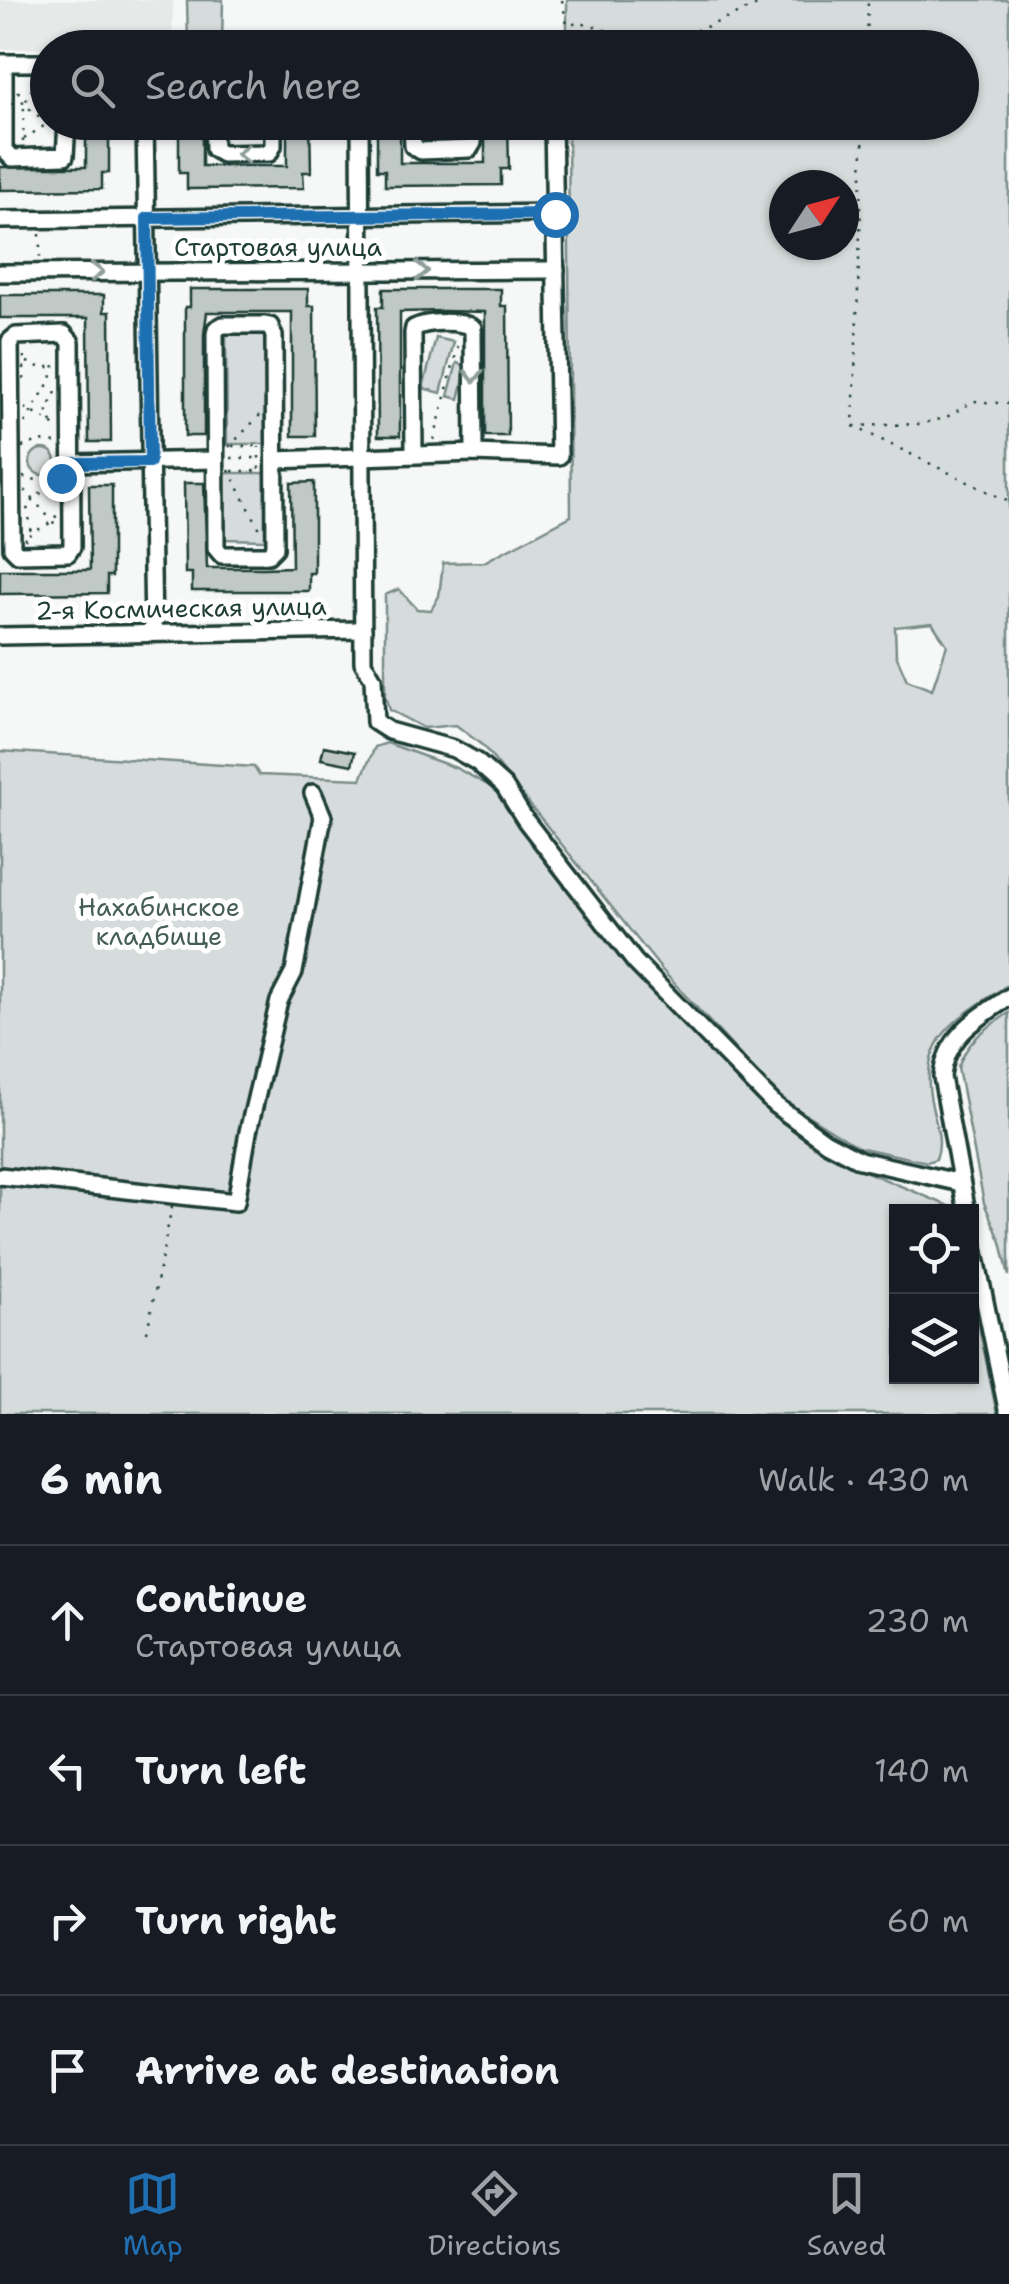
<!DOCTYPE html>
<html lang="en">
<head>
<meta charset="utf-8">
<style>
	:root { --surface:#171b24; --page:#20242c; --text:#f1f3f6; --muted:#9ea1a6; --line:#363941; --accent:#1f6fb2 }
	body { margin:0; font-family:"Shantell Sans",sans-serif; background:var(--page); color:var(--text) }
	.controls { position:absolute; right:30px; bottom:30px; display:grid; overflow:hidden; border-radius:0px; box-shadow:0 2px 8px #0004 }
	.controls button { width:90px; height:90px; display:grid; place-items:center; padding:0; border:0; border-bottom:2px solid var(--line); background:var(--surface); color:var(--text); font:50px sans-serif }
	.compass { position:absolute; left:769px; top:170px; width:90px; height:90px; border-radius:50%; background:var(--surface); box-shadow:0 2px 8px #0004; rotate:54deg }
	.stop { position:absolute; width:30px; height:30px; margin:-22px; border:8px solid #1f6fb2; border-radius:50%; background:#fff }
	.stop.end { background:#1f6fb2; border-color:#fff; box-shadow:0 2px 10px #0008 }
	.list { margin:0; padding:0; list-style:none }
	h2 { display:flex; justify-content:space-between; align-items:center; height:130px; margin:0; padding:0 40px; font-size:42px }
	h2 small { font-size:32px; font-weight:400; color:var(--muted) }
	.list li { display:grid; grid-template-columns:65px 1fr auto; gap:30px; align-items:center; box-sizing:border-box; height:150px; padding:0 40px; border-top:2px solid var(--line) }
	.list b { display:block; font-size:38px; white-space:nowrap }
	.list p { margin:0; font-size:32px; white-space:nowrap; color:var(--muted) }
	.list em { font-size:32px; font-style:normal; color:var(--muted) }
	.icon { flex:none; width:55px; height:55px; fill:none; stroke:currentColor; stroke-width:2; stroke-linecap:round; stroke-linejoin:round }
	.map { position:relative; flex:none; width:1009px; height:1414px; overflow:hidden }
	.search { position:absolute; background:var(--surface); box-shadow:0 2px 8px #0004; left:30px; right:30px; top:30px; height:110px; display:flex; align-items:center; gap:25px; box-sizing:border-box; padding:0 35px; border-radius:55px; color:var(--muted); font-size:38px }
	.sheet { height:730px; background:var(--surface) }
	nav { display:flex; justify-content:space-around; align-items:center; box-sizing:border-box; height:140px; border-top:2px solid var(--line); background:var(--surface); font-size:28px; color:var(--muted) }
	nav a { display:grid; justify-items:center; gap:5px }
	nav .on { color:var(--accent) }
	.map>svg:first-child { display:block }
	.built { fill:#e6e9e8 }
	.green { fill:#d6dcdb; stroke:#7a8c88; stroke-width:2.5; fill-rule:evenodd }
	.building { fill:#c0c9c6; stroke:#1f3d34; stroke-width:2.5 }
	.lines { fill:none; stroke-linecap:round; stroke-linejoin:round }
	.minor-casing { stroke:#1f3d34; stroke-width:22 }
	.path { stroke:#1f3d34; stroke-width:2.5; stroke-dasharray:2.5 8; stroke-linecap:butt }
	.minor { stroke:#fff; stroke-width:15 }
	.oneway { stroke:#8f9e9a }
	.route { stroke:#1f6fb2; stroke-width:12 }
	.labels { text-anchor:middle; stroke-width:10; stroke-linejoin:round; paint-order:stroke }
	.street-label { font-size:25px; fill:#1f3d34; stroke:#fff }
	.park-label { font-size:25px; fill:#445d55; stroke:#fff }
</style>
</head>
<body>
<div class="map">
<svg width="1009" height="1414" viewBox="0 0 1009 1414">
	<rect width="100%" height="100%" fill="#f6f7f7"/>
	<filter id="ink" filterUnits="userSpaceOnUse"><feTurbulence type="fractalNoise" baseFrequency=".01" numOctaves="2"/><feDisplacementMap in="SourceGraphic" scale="20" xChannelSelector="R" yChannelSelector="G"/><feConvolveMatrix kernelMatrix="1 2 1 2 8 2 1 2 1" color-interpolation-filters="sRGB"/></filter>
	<g filter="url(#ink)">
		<polygon class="built" points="0,0 173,0 172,47 0,49"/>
		<g class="green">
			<polygon points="187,0 223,0 222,42 188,42"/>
			<path d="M 567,0 L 1009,0 L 1009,984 C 959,1018 916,1036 932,1106 C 936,1125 943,1141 936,1159 L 927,1162 L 858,1147 L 780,1098 L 662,970 L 483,746 L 456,725 L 424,728 L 389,710 L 385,696 L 385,595 L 399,589 L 417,609 L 431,610 L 439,596 L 443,563 L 484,562 L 571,516 L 568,123 L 962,122 L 962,48 L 567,47 ZM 784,185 L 844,185 L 844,245 L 784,245 ZM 932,623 L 947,645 L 932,690 L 907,680 L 896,655 L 895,627 Z"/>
			<polygon points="226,334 265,334 266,444 227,444"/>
			<polygon points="436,338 454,342 441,393 423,388"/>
			<polygon points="457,363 467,366 459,399 448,396"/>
			<circle cx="43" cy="462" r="13"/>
			<polygon points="224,473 265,473 265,540 224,539"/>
			<polygon points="387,743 456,768 495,789 554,873 633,969 764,1104 826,1149 867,1172 954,1208 954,1211 896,1212 896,1376 972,1376 972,1293 997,1414 0,1414 0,751 254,767 259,775 361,779 375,747"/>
			<path d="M 1009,1013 L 1009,1276 L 1001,1242 L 984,1203 L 958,1068 C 967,1040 985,1029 1009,1013 Z"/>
		</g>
		<g class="building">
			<polygon points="86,122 109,122 109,173 102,173 102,189 0,190 0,167 86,167"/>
			<polygon points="179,122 202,122 202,166 287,166 287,122 310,122 311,172 303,172 304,188 187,189 187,173 179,173"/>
			<polygon points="377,122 400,122 400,163 485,163 485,122 508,122 509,169 501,169 501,185 385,186 385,170 377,170"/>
			<polygon points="190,289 308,289 308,306 314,306 315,436 292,436 292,312 207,312 204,334 204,436 185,436 185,307 190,307"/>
			<polygon points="383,289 501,289 501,306 507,306 508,436 485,436 485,312 443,311 400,312 400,436 378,436 377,307 383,307"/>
			<polygon points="0,295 104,295 104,312 110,312 111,442 89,442 88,318 0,318"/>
			<polygon points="314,482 314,573 309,573 309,591 192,591 192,573 185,573 184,483 204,483 207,568 264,568 292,567 291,483"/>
			<polygon points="89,485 112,485 112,576 107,576 107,593 0,594 0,570 90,570"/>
			<polygon points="324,746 355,752 352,765 321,759"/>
		</g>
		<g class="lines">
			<g class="minor-casing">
				<g id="minor">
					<polyline points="0,63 48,63"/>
					<polyline points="4,63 4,150 12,158 65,156 67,122"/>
					<polyline points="145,122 153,633"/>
					<polyline points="213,122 214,149 222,154 269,153 273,146 273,122"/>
					<polyline points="360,122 363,662 373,679 375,722 389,731 454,749 477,762 504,786 526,821 635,962 775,1105 826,1142 860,1160 961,1183"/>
					<polyline points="412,122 413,146 421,151 469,149 473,143 472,122"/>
					<polyline points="0,220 555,213"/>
					<polyline points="0,273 556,270"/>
					<polygon points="223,325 265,325 270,326 274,336 275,548 268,555 222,555 216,548 215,334 216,329"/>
					<polygon points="64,334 71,342 72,547 68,553 18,554 12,548 10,341 16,336"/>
					<path d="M 414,455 L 413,333 L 414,328 C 427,321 460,320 473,328 L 474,453"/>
					<polyline points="275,460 474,453 559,456 553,122"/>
					<polyline points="71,463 215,460"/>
					<polyline points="0,636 363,630"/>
					<polyline points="0,1176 236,1202 248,1132 279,1001 294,972 323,817 313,793"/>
					<path d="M 967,1212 L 942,1077 C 946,1036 976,1019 1009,997"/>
					<polyline points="972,1238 1008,1414"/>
				</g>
			</g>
			<g class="path">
				<path d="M 562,0 L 567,25 C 592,19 610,36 635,39 C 681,44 727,17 769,0"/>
				<polyline points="867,48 868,0"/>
				<polyline points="18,91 24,104 53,128"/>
				<polyline points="251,122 259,139"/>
				<polyline points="864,122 853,426 1009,502"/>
				<polyline points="24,139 47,124"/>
				<polyline points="23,142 24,104 38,78"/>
				<polyline points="40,234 40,261"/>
				<polyline points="24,356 24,382"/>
				<polyline points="27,362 39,367 53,367"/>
				<polyline points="25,408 52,423 59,431"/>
				<polyline points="25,423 51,379 56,359"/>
				<polyline points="52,423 47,410 57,390"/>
				<polyline points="854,426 920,424 945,418 974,401 1009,404"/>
				<polyline points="434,440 458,346"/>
				<polyline points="232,446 259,446"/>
				<polyline points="22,447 39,441 58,443"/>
				<polyline points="229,447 261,414"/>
				<polyline points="231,458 260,458"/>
				<polyline points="259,469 259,447"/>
				<polyline points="229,470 260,529"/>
				<polyline points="232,471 259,471"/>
				<polyline points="23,477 46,482 59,478"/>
				<polyline points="25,490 59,529"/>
				<polyline points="29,535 50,523 59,513"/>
				<polyline points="25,540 31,528 27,507 44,490 46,482"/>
				<polyline points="147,1332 172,1206"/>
			</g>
			<use href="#minor" class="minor"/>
		</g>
		<defs><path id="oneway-chevron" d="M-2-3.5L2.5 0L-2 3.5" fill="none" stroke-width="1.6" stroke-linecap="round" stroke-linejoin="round" transform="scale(2.5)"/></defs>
		<g class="oneway">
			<use href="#oneway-chevron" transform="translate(243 154) rotate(180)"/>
			<use href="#oneway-chevron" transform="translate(422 271)"/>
			<use href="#oneway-chevron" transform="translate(97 272)"/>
			<use href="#oneway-chevron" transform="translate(474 376) rotate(90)"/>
		</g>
	</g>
	<g class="lines" filter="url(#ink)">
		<polyline class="route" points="61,478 72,480 72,463 150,462 147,218 555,214"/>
	</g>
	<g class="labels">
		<g class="street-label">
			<text x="278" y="256">Стартовая улица</text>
			<text transform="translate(181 608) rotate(-1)" y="9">2-я Космическая улица</text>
		</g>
		<g class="park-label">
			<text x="159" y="916">Нахабинское<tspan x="159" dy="29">кладбище</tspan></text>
		</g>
	</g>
</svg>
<div class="controls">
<button><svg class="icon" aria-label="locate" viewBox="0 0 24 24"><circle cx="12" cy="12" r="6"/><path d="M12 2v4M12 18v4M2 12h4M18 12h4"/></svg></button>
<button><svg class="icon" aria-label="layers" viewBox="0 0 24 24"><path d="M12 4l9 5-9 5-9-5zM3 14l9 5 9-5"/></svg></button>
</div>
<svg class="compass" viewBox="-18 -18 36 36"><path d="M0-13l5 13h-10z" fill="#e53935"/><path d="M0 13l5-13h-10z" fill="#9ea1a6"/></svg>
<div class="stop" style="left:555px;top:214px"></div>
<div class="stop end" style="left:61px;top:478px"></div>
<div class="search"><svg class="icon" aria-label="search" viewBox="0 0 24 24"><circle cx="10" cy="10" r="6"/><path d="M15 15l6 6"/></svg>Search here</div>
</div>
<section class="sheet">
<h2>6 min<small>Walk · 430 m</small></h2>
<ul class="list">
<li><svg class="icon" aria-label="ahead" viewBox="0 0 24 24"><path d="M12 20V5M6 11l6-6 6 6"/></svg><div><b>Continue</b><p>Стартовая улица</p></div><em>230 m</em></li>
<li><svg class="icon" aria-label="left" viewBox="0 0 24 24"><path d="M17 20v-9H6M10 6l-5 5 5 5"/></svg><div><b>Turn left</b></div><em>140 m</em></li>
<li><svg class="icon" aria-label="right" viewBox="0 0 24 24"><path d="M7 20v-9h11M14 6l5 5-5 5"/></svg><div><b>Turn right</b></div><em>60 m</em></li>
<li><svg class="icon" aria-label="arrive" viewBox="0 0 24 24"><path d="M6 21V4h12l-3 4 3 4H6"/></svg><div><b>Arrive at destination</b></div></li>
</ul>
</section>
<nav>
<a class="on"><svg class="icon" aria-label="map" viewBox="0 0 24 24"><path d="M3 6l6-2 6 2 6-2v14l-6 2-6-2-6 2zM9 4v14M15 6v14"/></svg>Map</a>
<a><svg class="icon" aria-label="directions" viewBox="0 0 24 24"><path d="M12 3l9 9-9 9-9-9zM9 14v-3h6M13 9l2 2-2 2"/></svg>Directions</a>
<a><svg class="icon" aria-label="saved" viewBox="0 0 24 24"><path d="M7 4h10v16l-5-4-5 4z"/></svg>Saved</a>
</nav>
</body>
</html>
